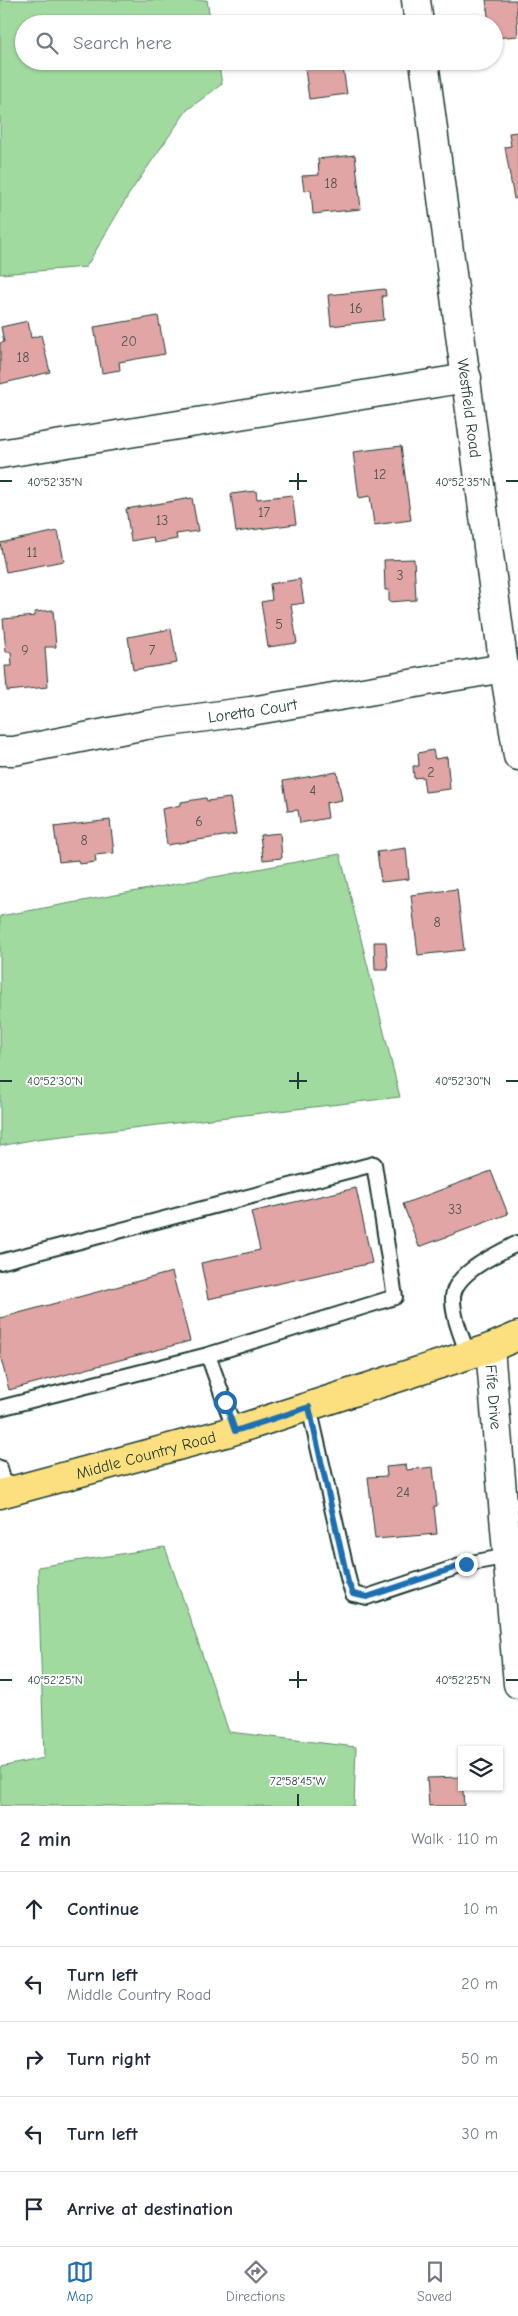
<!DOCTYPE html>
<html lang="en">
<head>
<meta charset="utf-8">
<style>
	:root { --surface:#fff; --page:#f2f2f3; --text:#1f2937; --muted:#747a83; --line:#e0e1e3; --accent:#1f6fb2 }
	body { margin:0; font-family:"Comic Neue",sans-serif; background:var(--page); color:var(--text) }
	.controls { position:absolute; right:15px; bottom:15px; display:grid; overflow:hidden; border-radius:0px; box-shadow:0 1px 4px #0004 }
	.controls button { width:45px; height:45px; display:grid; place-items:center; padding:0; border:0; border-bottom:1px solid var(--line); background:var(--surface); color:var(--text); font:25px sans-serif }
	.stop { position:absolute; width:15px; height:15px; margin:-11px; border:4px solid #1f6fb2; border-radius:50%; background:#fff }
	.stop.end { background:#1f6fb2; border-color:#fff; box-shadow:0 1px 5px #0008 }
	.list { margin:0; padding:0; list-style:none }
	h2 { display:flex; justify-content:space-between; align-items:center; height:65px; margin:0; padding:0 20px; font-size:21px }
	h2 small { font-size:16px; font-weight:400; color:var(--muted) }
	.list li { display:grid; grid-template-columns:32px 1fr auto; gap:15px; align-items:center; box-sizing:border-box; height:75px; padding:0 20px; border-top:1px solid var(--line) }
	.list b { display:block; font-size:19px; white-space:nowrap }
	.list p { margin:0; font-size:16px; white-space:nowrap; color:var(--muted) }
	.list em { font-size:16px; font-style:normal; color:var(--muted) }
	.icon { flex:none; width:28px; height:28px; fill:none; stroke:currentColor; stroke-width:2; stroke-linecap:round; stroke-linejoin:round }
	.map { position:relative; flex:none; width:518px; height:1806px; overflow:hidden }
	.search { position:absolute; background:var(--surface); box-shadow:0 1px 4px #0004; left:15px; right:15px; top:15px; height:55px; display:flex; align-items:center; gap:12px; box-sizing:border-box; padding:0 18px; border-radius:28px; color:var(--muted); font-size:19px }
	.sheet { height:440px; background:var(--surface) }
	nav { display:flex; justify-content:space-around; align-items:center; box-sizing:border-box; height:70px; border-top:1px solid var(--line); background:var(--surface); font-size:14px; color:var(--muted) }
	nav a { display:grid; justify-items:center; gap:2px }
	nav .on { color:var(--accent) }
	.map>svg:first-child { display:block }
	.green { fill:#a1da9f; stroke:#608c6a }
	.building { fill:#e0a5a4; stroke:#1f3d34 }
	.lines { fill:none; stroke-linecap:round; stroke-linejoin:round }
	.service-casing { stroke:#1f3d34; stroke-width:18 }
	.minor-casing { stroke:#1f3d34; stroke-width:31 }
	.tertiary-casing { stroke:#1f3d34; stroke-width:31 }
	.primary-casing { stroke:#1f3d34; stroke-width:31 }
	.service { stroke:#fff; stroke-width:14 }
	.minor { stroke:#fff; stroke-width:28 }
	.tertiary { stroke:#fff; stroke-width:28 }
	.primary { stroke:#fce080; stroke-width:28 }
	.route { stroke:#1f6fb2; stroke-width:6 }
	.ticks { fill:none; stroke:#1f3d34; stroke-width:2 }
	.labels { text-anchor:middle; stroke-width:4; stroke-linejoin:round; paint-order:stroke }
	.number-label { font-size:14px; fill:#4f5750 }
	.street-label { font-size:16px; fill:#1f3d34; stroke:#fff }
	.ticks-label { font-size:12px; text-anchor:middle; fill:#1f3d34; stroke:#fff; stroke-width:4; stroke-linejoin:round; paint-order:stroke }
</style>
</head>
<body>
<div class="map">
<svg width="518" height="1806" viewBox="0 0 518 1806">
	<rect width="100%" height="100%" fill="#fff"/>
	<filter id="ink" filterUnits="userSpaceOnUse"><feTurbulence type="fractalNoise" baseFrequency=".02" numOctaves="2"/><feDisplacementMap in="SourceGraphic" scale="10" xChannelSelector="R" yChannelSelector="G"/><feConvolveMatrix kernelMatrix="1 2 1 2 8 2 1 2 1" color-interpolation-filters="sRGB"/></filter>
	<g filter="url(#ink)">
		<g class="green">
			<polygon points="0,0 207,0 211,24 24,24 24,61 218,61 222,84 187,110 129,194 86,267 0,274"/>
			<polygon points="340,854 400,1097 37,1139 0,1146 0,916"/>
			<polygon points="165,1547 229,1732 356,1747 354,1806 0,1806 0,1767 44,1758 38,1567"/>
		</g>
		<g class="building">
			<polygon points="486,0 516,0 518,36 495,38 494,24 489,24"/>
			<polygon points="304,61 342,61 347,94 309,99"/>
			<polygon points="518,132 518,198 514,199 505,147 511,146 509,133"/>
			<polygon points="355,155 361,209 313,214 311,190 304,191 302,176 319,175 318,159"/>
			<polygon points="385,289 386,296 382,296 384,320 331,326 328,295"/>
			<polygon points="158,316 165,354 119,362 120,370 102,373 94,327"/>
			<polygon points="28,321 31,338 41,335 50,372 0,384 0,343 4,342 1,327"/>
			<polygon points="401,446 411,520 374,525 370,496 359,498 353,452"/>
			<polygon points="256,491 257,499 292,495 296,524 236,532 231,494"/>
			<polygon points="192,498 198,531 176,534 177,539 154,543 153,537 131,541 126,509"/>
			<polygon points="58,531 64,561 6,572 0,543"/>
			<polygon points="414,559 416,600 389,602 389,590 385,590 384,560"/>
			<polygon points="300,579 304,603 291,605 297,643 268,647 261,602 272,600 270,584"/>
			<polygon points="53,610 56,647 45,647 48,687 7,691 5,666 12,666 11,652 6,652 3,619 35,616 35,612"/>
			<polygon points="171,629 177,663 133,670 128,637"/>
			<polygon points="433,750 435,759 447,757 450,789 425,792 423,777 414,778 413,766 419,766 418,753"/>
			<polygon points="337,772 342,800 326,803 328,818 300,823 298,810 288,811 283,781"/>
			<polygon points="206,798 207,801 230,798 236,834 167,845 162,809 181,805 181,802"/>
			<polygon points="110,820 114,853 95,855 96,862 79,864 78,860 59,862 54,827"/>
			<polygon points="280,833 282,858 263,860 260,835"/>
			<polygon points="406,848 409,879 381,882 377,852"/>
			<polygon points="457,889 464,950 418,955 411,895"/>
			<polygon points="374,942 386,942 388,970 375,970"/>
			<polygon points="491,1171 508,1214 419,1247 403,1204"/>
			<polygon points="356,1188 372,1263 208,1299 201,1263 260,1250 251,1212"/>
			<polygon points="172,1272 190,1341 9,1390 0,1355 0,1318"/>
			<polygon points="406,1465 407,1470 433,1467 437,1506 434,1506 437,1534 375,1539 368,1477 387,1476 386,1467"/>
			<polygon points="462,1777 464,1806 429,1806 427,1778"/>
		</g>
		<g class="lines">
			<g class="service-casing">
				<g id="service">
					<polyline points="0,1262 374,1164 395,1297 208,1355 235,1431"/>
					<path d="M 468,1355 C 462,1337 453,1318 453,1299 C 452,1273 498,1254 518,1243"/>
					<polyline points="309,1407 349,1582 353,1594 367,1597 466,1564 508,1556"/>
					<polyline points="0,1408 208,1355"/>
					<polyline points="0,1468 6,1493"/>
				</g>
			</g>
			<g class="minor-casing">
				<g id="minor">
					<polyline points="416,0 419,24"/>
					<path id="s1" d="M 424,61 L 504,668 L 518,756"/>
					<polyline points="0,454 467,378"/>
					<path id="s2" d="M 0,751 L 14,751 L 146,725 L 251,711 L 504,668"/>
				</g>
			</g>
			<g class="tertiary-casing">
				<g id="tertiary">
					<path id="s3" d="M 490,1348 L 518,1684"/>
				</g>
			</g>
			<g class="primary-casing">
				<g id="primary">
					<path id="s4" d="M 0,1494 L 229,1432 L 490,1348 L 518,1336"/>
				</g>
			</g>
			<use href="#service" class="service"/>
			<use href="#minor" class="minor"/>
			<use href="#tertiary" class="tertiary"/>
			<use href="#primary" class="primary"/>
		</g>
	</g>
	<g class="lines" filter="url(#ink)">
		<polyline class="route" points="225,1402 235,1431 309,1407 348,1582 353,1594 367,1597 466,1564"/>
	</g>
	<path class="ticks" d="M 298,473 L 298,490M 0,481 L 12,481M 289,481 L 307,481M 506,481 L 518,481M 298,1072 L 298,1089M 0,1081 L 12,1081M 289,1081 L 307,1081M 506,1081 L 518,1081M 298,1671 L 298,1688M 0,1680 L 12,1680M 289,1680 L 307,1680M 506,1680 L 518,1680M 298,1794 L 298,1806"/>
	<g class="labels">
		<g class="number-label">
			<text x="331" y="188">18</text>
			<text x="356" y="313">16</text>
			<text x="129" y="346">20</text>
			<text x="23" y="362">18</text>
			<text x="380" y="479">12</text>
			<text x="264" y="517">17</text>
			<text x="162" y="525">13</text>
			<text x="32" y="557">11</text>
			<text x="400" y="580">3</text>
			<text x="279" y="629">5</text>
			<text x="25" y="655">9</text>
			<text x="152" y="655">7</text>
			<text x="431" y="777">2</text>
			<text x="313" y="795">4</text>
			<text x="199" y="826">6</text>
			<text x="84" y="845">8</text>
			<text x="437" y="927">8</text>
			<text x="455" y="1214">33</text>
			<text x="403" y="1497">24</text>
		</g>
		<g class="street-label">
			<text dy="6" stroke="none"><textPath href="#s1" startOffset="350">Westfield Road</textPath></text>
			<text dy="6" stroke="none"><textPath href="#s2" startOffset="256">Loretta Court</textPath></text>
			<text dy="6" stroke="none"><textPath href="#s3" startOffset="49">Fife Drive</textPath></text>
			<text dy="6" stroke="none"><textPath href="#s4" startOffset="151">Middle Country Road</textPath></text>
		</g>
	</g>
	<g class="ticks-label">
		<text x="55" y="486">40°52'35"N</text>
		<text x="463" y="486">40°52'35"N</text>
		<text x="55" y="1085">40°52'30"N</text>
		<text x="463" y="1085">40°52'30"N</text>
		<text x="55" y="1684">40°52'25"N</text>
		<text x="463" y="1684">40°52'25"N</text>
		<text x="298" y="1785">72°58'45"W</text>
	</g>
</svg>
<div class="controls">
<button><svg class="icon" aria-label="layers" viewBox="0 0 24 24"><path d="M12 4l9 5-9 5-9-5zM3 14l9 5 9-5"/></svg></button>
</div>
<div class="stop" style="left:225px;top:1402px"></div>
<div class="stop end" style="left:466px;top:1564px"></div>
<div class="search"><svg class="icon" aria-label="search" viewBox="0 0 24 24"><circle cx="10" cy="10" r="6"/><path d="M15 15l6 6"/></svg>Search here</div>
</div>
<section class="sheet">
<h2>2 min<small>Walk · 110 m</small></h2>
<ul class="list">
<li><svg class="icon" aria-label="ahead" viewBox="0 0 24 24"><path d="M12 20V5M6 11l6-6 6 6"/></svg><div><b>Continue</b></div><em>10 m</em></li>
<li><svg class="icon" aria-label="left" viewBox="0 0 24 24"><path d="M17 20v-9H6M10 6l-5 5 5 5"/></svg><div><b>Turn left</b><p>Middle Country Road</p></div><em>20 m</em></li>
<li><svg class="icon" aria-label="right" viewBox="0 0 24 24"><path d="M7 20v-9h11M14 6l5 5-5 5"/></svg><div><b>Turn right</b></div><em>50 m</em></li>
<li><svg class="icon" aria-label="left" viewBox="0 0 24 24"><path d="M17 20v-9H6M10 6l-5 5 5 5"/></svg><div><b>Turn left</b></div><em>30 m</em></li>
<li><svg class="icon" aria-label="arrive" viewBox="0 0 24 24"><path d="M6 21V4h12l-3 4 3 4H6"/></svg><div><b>Arrive at destination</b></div></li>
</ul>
</section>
<nav>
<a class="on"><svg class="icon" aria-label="map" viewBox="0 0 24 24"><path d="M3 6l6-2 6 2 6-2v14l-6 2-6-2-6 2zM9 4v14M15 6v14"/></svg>Map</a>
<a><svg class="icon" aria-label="directions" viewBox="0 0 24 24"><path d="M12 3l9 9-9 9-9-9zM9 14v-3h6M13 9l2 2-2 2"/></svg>Directions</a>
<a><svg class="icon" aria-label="saved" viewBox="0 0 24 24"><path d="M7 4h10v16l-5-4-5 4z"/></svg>Saved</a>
</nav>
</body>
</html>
